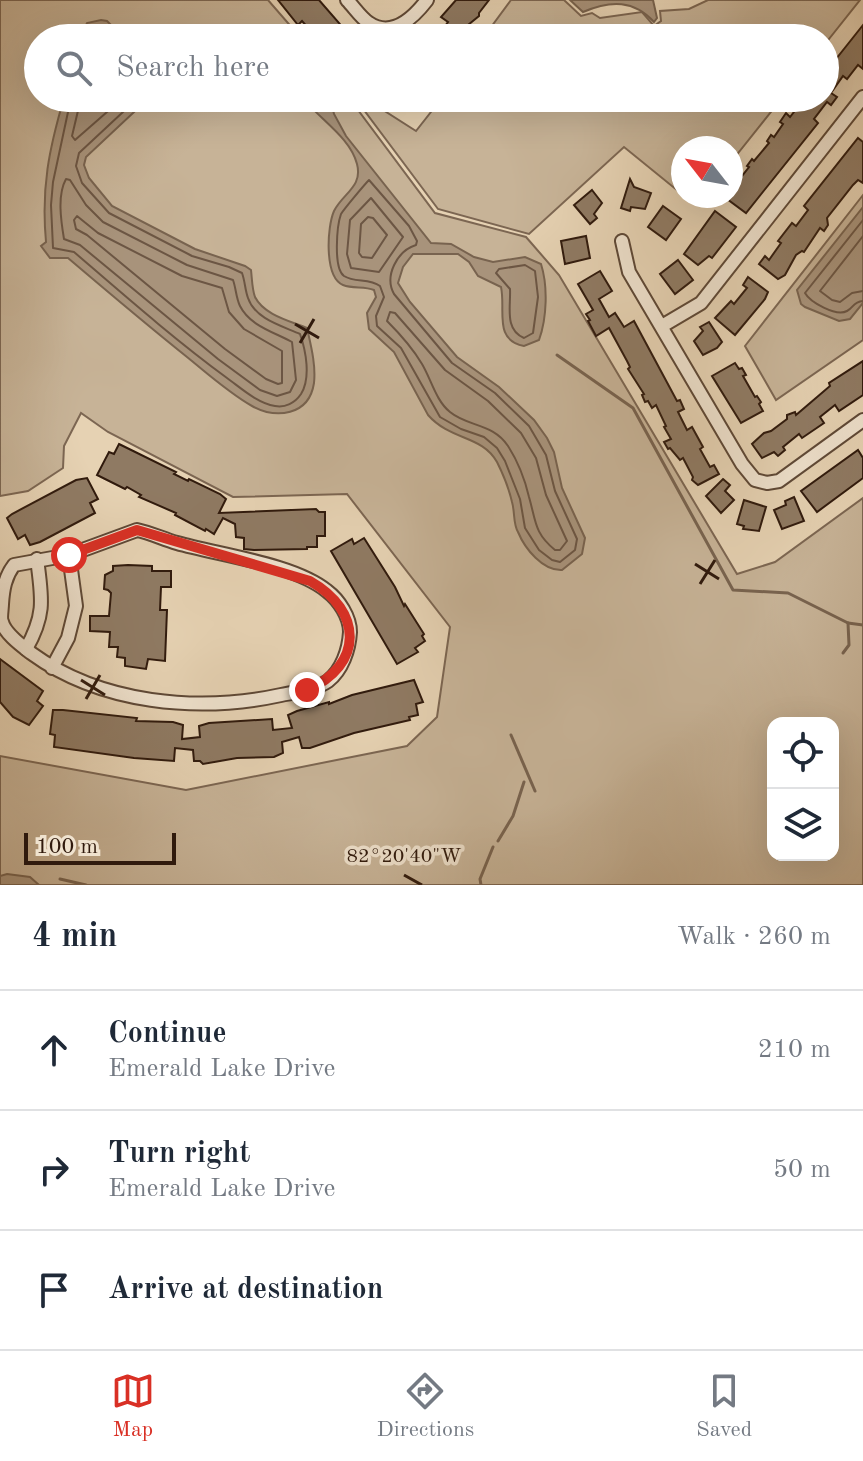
<!DOCTYPE html>
<html lang="en">
<head>
<meta charset="utf-8">
<style>
	:root { --surface:#fff; --page:#f6f6f7; --text:#1f2937; --muted:#747a83; --line:#e0e1e3; --accent:#d93025 }
	body { margin:0; font-family:"Old Standard TT",serif; background:var(--page); color:var(--text) }
	.controls { position:absolute; right:24px; bottom:24px; display:grid; overflow:hidden; border-radius:16px; box-shadow:0 8px 32px #0002 }
	.controls button { width:72px; height:72px; display:grid; place-items:center; padding:0; border:0; border-bottom:2px solid var(--line); background:var(--surface); color:var(--text); font:40px sans-serif }
	.compass { position:absolute; left:671px; top:136px; width:72px; height:72px; border-radius:50%; background:var(--surface); box-shadow:0 8px 32px #0002; rotate:301deg }
	.scale { position:absolute; left:24px; bottom:20px; width:152px; box-sizing:border-box; padding-left:8px; border:4px solid #301a0d; border-top:0; font-size:22px; line-height:28px; white-space:nowrap; color:#301a0d; -webkit-text-stroke:6px #efe2ce; paint-order:stroke }
	.stop { position:absolute; width:24px; height:24px; margin:-18px; border:6px solid #d93025; border-radius:50%; background:#fff }
	.stop.end { background:#d93025; border-color:#fff; box-shadow:0 2px 8px #0008 }
	.list { margin:0; padding:0; list-style:none }
	h2 { display:flex; justify-content:space-between; align-items:center; height:104px; margin:0; padding:0 32px; font-size:34px }
	h2 small { font-size:26px; font-weight:400; color:var(--muted) }
	.list li { display:grid; grid-template-columns:52px 1fr auto; gap:24px; align-items:center; box-sizing:border-box; height:120px; padding:0 32px; border-top:2px solid var(--line) }
	.list b { display:block; font-size:30px; white-space:nowrap }
	.list p { margin:0; font-size:26px; white-space:nowrap; color:var(--muted) }
	.list em { font-size:26px; font-style:normal; color:var(--muted) }
	.icon { flex:none; width:44px; height:44px; fill:none; stroke:currentColor; stroke-width:2; stroke-linecap:round; stroke-linejoin:round }
	.map { position:relative; flex:none; width:863px; height:885px; overflow:hidden }
	.search { position:absolute; background:var(--surface); box-shadow:0 8px 32px #0002; left:24px; right:24px; top:24px; height:88px; display:flex; align-items:center; gap:20px; box-sizing:border-box; padding:0 28px; border-radius:44px; color:var(--muted); font-size:30px }
	.sheet { height:464px; background:var(--surface) }
	nav { display:flex; justify-content:space-around; align-items:center; box-sizing:border-box; height:112px; border-top:2px solid var(--line); background:var(--surface); font-size:22px; color:var(--muted) }
	nav a { display:grid; justify-items:center; gap:4px }
	nav .on { color:var(--accent) }
	.map>svg:first-child { display:block }
	.green { fill:#c7b397; stroke:#7c6652; stroke-width:2; fill-rule:evenodd }
	.water { fill:#a8937b; stroke:#78634f; stroke-width:2 }
	.lines { fill:none; stroke-linecap:round; stroke-linejoin:round }
	.shore { stroke:#6c5644; stroke-width:2 }
	.stream { stroke:#78634f; stroke-width:3 }
	.building { fill:#8f7a63; stroke:#301a0d; stroke-width:2 }
	.minor-casing { stroke:#5e4836; stroke-width:16 }
	.minor { stroke:#efe2ce; stroke-width:12 }
	.route { stroke:#d93025; stroke-width:10 }
	.ticks { fill:none; stroke:#301a0d; stroke-width:3 }
	.ticks-label { font-size:20px; text-anchor:middle; fill:#301a0d; stroke:#efe2ce; stroke-width:7; stroke-linejoin:round; paint-order:stroke }
</style>
</head>
<body>
<div class="map">
<svg width="863" height="885" viewBox="0 0 863 885">
	<rect width="100%" height="100%" fill="#e6d2b3"/>
	<filter id="stains"><feTurbulence type="fractalNoise" baseFrequency=".0025" numOctaves="4"/><feColorMatrix values="0 0 0 0 .2 0 0 0 0 .09 0 0 0 0 .02 0 0 0 .5 -.17"/></filter>
	<radialGradient id="worn" r=".72"><stop offset=".6" stop-color="#630" stop-opacity="0"/><stop offset="1" stop-color="#630" stop-opacity=".3"/></radialGradient>
	<g class="green">
		<path d="M 0,0 L 268,0 L 301,38 L 38,38 L 38,98 L 349,98 L 435,213 L 526,237 L 559,275 L 737,574 L 775,562 L 863,498 L 863,885 L 0,885 L 0,756 L 186,790 L 407,746 L 437,717 L 450,627 L 347,494 L 233,497 L 108,432 L 81,413 L 64,446 L 63,468 L 28,491 L 0,496 ZM 773,723 L 833,723 L 833,855 L 773,855 Z"/>
		<polygon points="511,0 564,0 581,16 592,13 600,18 642,12 654,26 661,21 660,11 689,9 708,0 860,0 825,44 825,38 483,38"/>
		<polygon points="355,98 372,103 416,131 442,98 782,98 731,162 731,148 683,148 683,195 624,147 529,234 438,209"/>
		<polygon points="863,195 863,340 776,400 745,346"/>
	</g>
	<g class="water">
		<path d="M 570,0 L 653,0 L 657,18 L 654,22 C 634,0 611,0 583,12 Z"/>
		<polygon points="101,20 107,21 124,38 80,38 87,23"/>
		<path d="M 64,98 L 149,98 L 86,157 L 84,165 L 89,178 L 112,206 L 195,249 L 245,266 L 251,270 C 252,278 252,289 255,297 C 264,315 290,321 307,328 C 311,346 316,365 314,383 C 309,416 276,419 252,406 C 229,393 208,374 187,357 C 147,325 108,292 68,258 L 50,258 L 41,246 L 46,242 C 41,188 49,149 64,98 Z"/>
		<path d="M 303,98 L 330,98 L 334,114 L 346,136 L 431,243 L 451,244 L 474,257 L 493,262 L 525,257 L 541,264 C 548,286 547,318 539,340 L 524,346 C 493,340 506,310 501,287 L 478,276 L 469,262 L 458,254 L 413,254 L 403,267 L 398,283 L 410,302 L 457,357 L 499,387 L 534,420 L 547,438 L 554,452 L 562,488 L 585,538 L 582,554 L 562,570 C 543,571 525,549 518,532 C 513,524 515,512 512,502 C 509,489 503,474 497,462 C 482,435 451,441 428,415 L 394,352 L 369,329 L 367,313 L 376,297 L 374,290 C 364,286 353,289 343,285 C 324,277 327,227 334,211 C 343,193 363,187 357,164 C 350,137 319,119 303,98 Z"/>
		<polygon points="863,207 863,303 850,319 839,321 805,307 801,304 797,290"/>
		<polygon points="7,874 30,877 39,885 0,885 0,876"/>
	</g>
	<g class="lines">
		<g class="shore">
			<path d="M 71,98 L 53,182 L 51,205 L 53,248 L 74,252 C 124,295 174,339 227,378 C 241,388 257,403 275,406 C 285,408 295,403 301,394 C 311,378 306,351 300,334 C 282,326 255,319 248,298 C 245,290 245,281 242,273 L 229,267 L 192,256 L 109,213 L 82,183 L 76,166 L 79,153 L 138,98"/>
			<polyline points="81,98 72,136 75,140 123,98"/>
			<path d="M 66,179 L 70,180 L 86,205 L 103,222 L 187,265 L 233,280 C 236,288 236,298 240,306 C 250,326 274,332 292,342 L 296,380 L 290,392 L 277,396 L 260,390 L 218,359 L 80,245 L 64,239 C 61,221 57,195 66,179 Z"/>
			<path d="M 369,180 L 409,226 L 417,241 L 416,245 C 397,251 384,276 394,294 L 452,363 L 495,393 L 529,426 L 546,455 L 555,491 L 577,539 L 575,550 L 560,562 L 552,560 L 539,550 L 525,528 L 520,499 L 505,461 L 497,448 L 484,437 L 461,429 L 440,417 L 401,348 L 377,326 L 376,316 L 384,297 L 380,286 C 369,278 355,283 344,276 C 333,268 337,225 341,214 C 344,209 365,184 369,180 Z"/>
			<polygon points="371,198 403,237 379,272 351,268 347,254 350,220"/>
			<polygon points="77,216 98,233 182,276 222,288 229,312 244,329 282,351 282,383 278,384 266,379 225,349 87,235 76,229 74,220"/>
			<polygon points="368,217 373,218 387,235 372,258 362,257 359,253 361,224"/>
			<path d="M 863,220 L 805,293 C 810,302 836,317 847,311 C 854,307 853,302 863,301"/>
			<polyline points="863,236 820,291 832,300 840,302 852,293 863,291"/>
			<path d="M 525,265 L 535,271 L 538,297 L 533,333 L 524,338 C 504,330 511,306 510,289 L 496,273 L 499,269 Z"/>
			<path d="M 390,312 L 395,313 L 445,370 L 488,401 L 521,433 L 536,458 L 546,495 L 567,541 L 560,550 L 555,550 C 534,533 536,521 529,497 C 525,480 517,460 508,446 C 493,423 468,427 450,412 C 436,401 431,379 422,364 C 412,347 401,335 387,321 Z"/>
		</g>
		<g class="stream">
			<polyline points="557,355 633,408 733,590 788,593 848,623 863,625"/>
			<polyline points="843,653 849,645 848,623"/>
			<polyline points="511,735 535,791"/>
			<polyline points="498,841 513,816 524,782"/>
			<polyline points="60,879 86,885"/>
			<polyline points="481,885 480,879 493,847"/>
		</g>
	</g>
	<g class="building">
		<polygon points="278,0 319,0 346,31 337,38 317,38 302,21 298,25"/>
		<polygon points="456,0 489,0 479,13 479,16 468,25 467,34 461,38 436,38 448,22 441,17"/>
		<polygon points="863,25 863,69 858,65 847,79 843,76 831,93 837,97 831,105 827,102 814,119 818,123 746,213 723,196 731,196 731,190 749,167 747,166 752,159 754,161 769,143 767,141 771,135 774,137 783,124 780,122 786,113 790,117 805,98 825,98 827,61 833,57 836,59"/>
		<polygon points="858,138 863,142 863,183 858,180 853,185 827,218 828,225 824,231 820,228 804,252 802,251 796,255 785,275 778,279 759,264 765,256 769,260 781,243 778,241 792,223 796,226 808,210 804,206"/>
		<polygon points="630,179 634,187 651,193 645,209 631,207 630,211 621,208"/>
		<polygon points="592,190 602,203 594,214 597,218 590,224 574,205"/>
		<polygon points="663,206 681,219 666,240 648,227"/>
		<polygon points="715,211 736,227 712,258 709,256 698,265 684,254"/>
		<polygon points="586,236 590,258 565,264 561,241"/>
		<polygon points="678,260 693,280 675,294 660,274"/>
		<polygon points="600,271 612,291 599,299 609,317 615,313 624,327 634,321 677,401 680,400 684,409 678,412 687,430 692,427 703,447 700,449 710,467 714,465 719,474 698,485 692,480 693,477 683,458 680,460 670,448 668,449 664,442 671,439 664,427 666,426 656,405 652,408 648,401 645,402 642,395 644,394 628,369 630,367 627,361 609,328 596,336 588,321 590,320 586,314 593,310 578,284"/>
		<polygon points="748,277 768,292 765,299 735,335 715,318 731,301 734,304 747,288 743,285"/>
		<polygon points="709,322 722,342 717,348 703,355 694,341 703,331 700,327"/>
		<polygon points="863,361 863,395 839,411 835,405 820,417 824,423 802,438 799,434 783,447 785,450 778,456 774,452 762,458 752,444 764,433 771,431 787,419 787,415 795,412 796,415 830,386 829,383"/>
		<polygon points="735,363 739,369 742,368 746,375 743,376 755,397 757,396 761,402 759,404 763,411 741,423 712,376"/>
		<polygon points="119,444 176,472 174,474 188,481 189,479 220,494 226,499 219,513 316,509 319,512 325,512 325,536 317,536 317,547 307,547 307,549 254,550 244,549 244,538 236,537 235,524 223,518 214,534 206,529 205,531 175,515 176,513 139,497 141,495 127,487 125,489 97,475 109,452 114,454"/>
		<polygon points="858,450 863,458 863,478 817,512 801,491"/>
		<polygon points="87,478 98,499 90,503 95,513 40,542 30,545 25,535 18,539 7,518 12,514 76,480"/>
		<polygon points="723,479 730,485 725,491 734,500 721,513 706,496"/>
		<polygon points="794,497 804,521 782,529 774,510 786,505 785,501"/>
		<polygon points="744,500 766,507 759,531 743,529 744,526 737,524"/>
		<polygon points="364,538 395,587 404,606 405,604 424,634 422,636 425,641 415,648 418,652 397,664 331,551 352,539 354,544"/>
		<polygon points="128,565 152,566 152,571 171,571 171,587 161,587 160,610 167,610 165,661 148,659 146,669 125,666 125,658 117,657 118,647 109,647 110,632 90,631 90,616 109,616 111,593 108,590 104,589 105,575 113,571 113,566"/>
		<polygon points="0,659 43,691 37,701 43,706 29,725 13,717 0,702"/>
		<polygon points="414,680 423,702 416,704 418,715 409,717 410,720 354,733 310,748 302,748 299,737 282,742 283,753 274,757 237,758 203,764 200,761 194,761 193,750 175,748 174,761 134,758 54,747 55,735 50,734 53,710 63,710 137,718 136,721 173,722 183,725 182,739 200,737 199,726 209,723 272,719 273,730 292,728 288,715 297,711 329,702 329,704 352,695"/>
	</g>
	<g class="lines">
		<g class="minor-casing">
			<g id="minor">
				<path d="M 347,0 C 354,7 361,18 369,23 C 392,39 414,17 427,0"/>
				<polyline points="622,241 629,272 742,464 755,480 767,483 779,481 863,420"/>
				<polyline points="662,326 701,303 863,97"/>
				<path d="M 137,530 C 151,533 163,539 177,543 C 219,555 294,564 327,591 C 339,600 350,617 350,632 C 349,650 342,670 328,681 C 315,690 296,692 281,695 C 198,713 101,704 31,653 C 22,646 5,634 2,622 C 0,618 2,609 2,604 C 3,589 5,577 14,565 L 69,555 Z"/>
				<path d="M 26,649 C 46,614 42,598 37,559"/>
				<polyline points="52,668 68,638 76,606 69,555"/>
			</g>
		</g>
		<use href="#minor" class="minor"/>
	</g>
	<g class="lines">
		<path class="route" d="M 69,555 L 137,530 L 310,581 C 363,611 364,665 307,690"/>
	</g>
	<path class="ticks" d="M 295,324 L 319,338M 300,343 L 314,319M 695,564 L 719,579M 700,584 L 715,560M 81,680 L 105,695M 86,699 L 100,675M 404,875 L 422,885"/>
	<g class="ticks-label">
		<text x="404" y="862">82°20'40"W</text>
	</g>
	<rect width="100%" height="100%" filter="url(#stains)"/>
	<rect width="100%" height="100%" fill="url(#worn)"/>
</svg>
<div class="controls">
<button><svg class="icon" aria-label="locate" viewBox="0 0 24 24"><circle cx="12" cy="12" r="6"/><path d="M12 2v4M12 18v4M2 12h4M18 12h4"/></svg></button>
<button><svg class="icon" aria-label="layers" viewBox="0 0 24 24"><path d="M12 4l9 5-9 5-9-5zM3 14l9 5 9-5"/></svg></button>
</div>
<svg class="compass" viewBox="-18 -18 36 36"><path d="M0-13l5 13h-10z" fill="#e53935"/><path d="M0 13l5-13h-10z" fill="#747a83"/></svg>
<div class="scale">100 m</div>
<div class="stop" style="left:69px;top:555px"></div>
<div class="stop end" style="left:307px;top:690px"></div>
<div class="search"><svg class="icon" aria-label="search" viewBox="0 0 24 24"><circle cx="10" cy="10" r="6"/><path d="M15 15l6 6"/></svg>Search here</div>
</div>
<section class="sheet">
<h2>4 min<small>Walk · 260 m</small></h2>
<ul class="list">
<li><svg class="icon" aria-label="ahead" viewBox="0 0 24 24"><path d="M12 20V5M6 11l6-6 6 6"/></svg><div><b>Continue</b><p>Emerald Lake Drive</p></div><em>210 m</em></li>
<li><svg class="icon" aria-label="right" viewBox="0 0 24 24"><path d="M7 20v-9h11M14 6l5 5-5 5"/></svg><div><b>Turn right</b><p>Emerald Lake Drive</p></div><em>50 m</em></li>
<li><svg class="icon" aria-label="arrive" viewBox="0 0 24 24"><path d="M6 21V4h12l-3 4 3 4H6"/></svg><div><b>Arrive at destination</b></div></li>
</ul>
</section>
<nav>
<a class="on"><svg class="icon" aria-label="map" viewBox="0 0 24 24"><path d="M3 6l6-2 6 2 6-2v14l-6 2-6-2-6 2zM9 4v14M15 6v14"/></svg>Map</a>
<a><svg class="icon" aria-label="directions" viewBox="0 0 24 24"><path d="M12 3l9 9-9 9-9-9zM9 14v-3h6M13 9l2 2-2 2"/></svg>Directions</a>
<a><svg class="icon" aria-label="saved" viewBox="0 0 24 24"><path d="M7 4h10v16l-5-4-5 4z"/></svg>Saved</a>
</nav>
</body>
</html>
